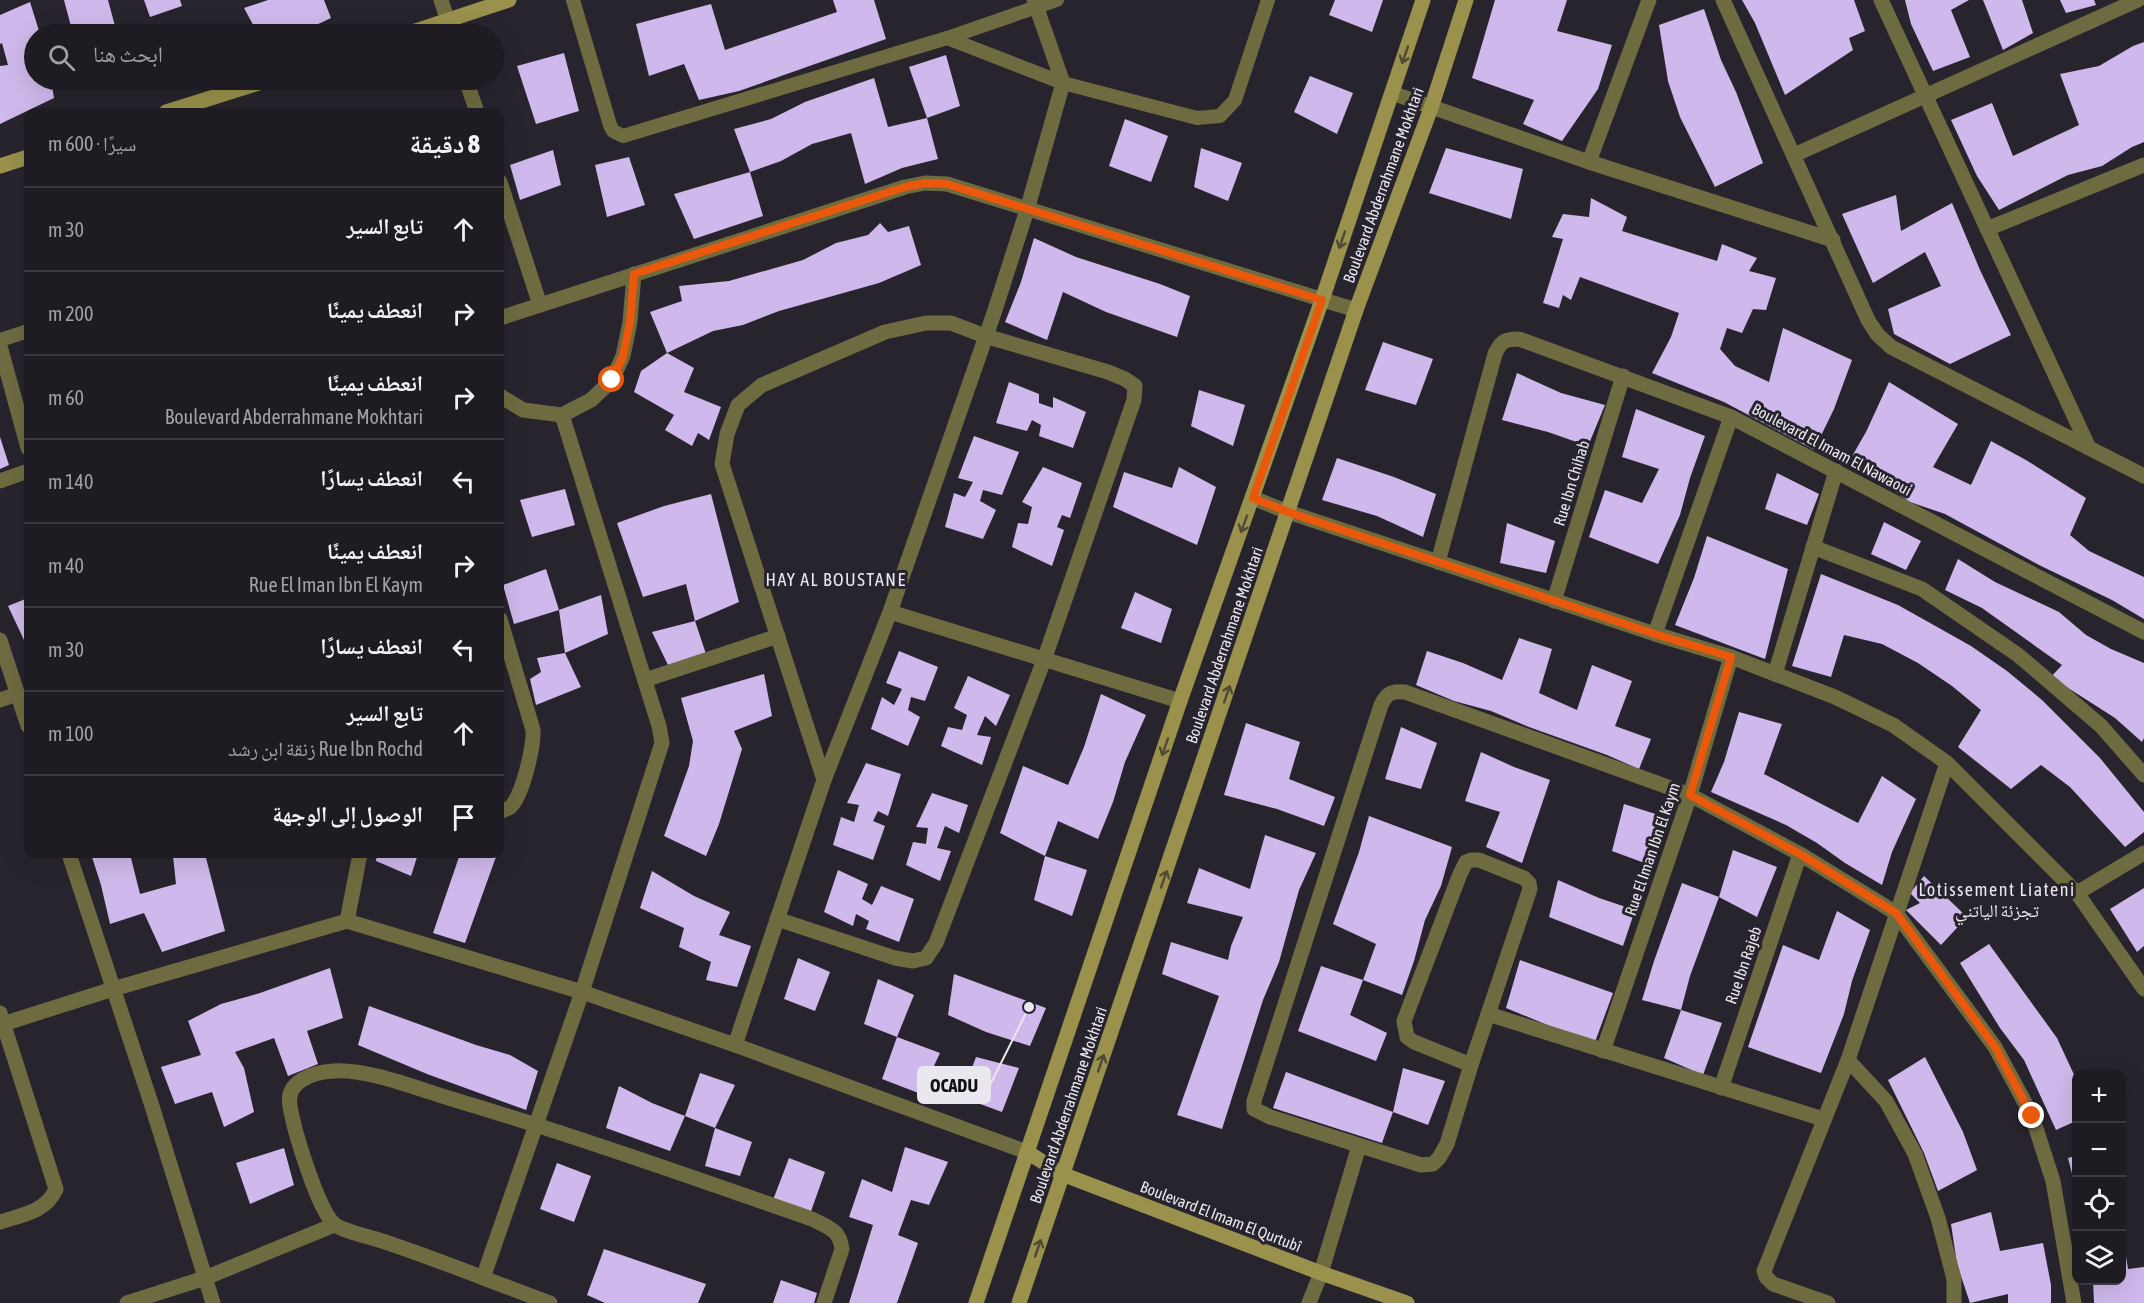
<!DOCTYPE html>
<html lang="ar">
<head>
<meta charset="utf-8">
<style>
	:root { --surface:#1e1b22; --page:#2b282f; --text:#f1f3f6; --muted:#a1a1a5; --line:#3c3940 }
	body { margin:0; font-family:"Asap Condensed","Noto Naskh Arabic",sans-serif; background:var(--page); color:var(--text); direction:rtl }
	.controls { position:absolute; right:18px; bottom:18px; display:grid; overflow:hidden; border-radius:12px; box-shadow:0 6px 24px #0002 }
	.controls button { width:54px; height:54px; display:grid; place-items:center; padding:0; border:0; border-bottom:2px solid var(--line); background:var(--surface); color:var(--text); font:30px sans-serif }
	.stop { position:absolute; width:18px; height:18px; margin:-14px; border:4px solid #ea580c; border-radius:50%; background:#fff }
	.stop.end { background:#ea580c; border-color:#fff; box-shadow:0 2px 6px #0008 }
	.list { margin:0; padding:0; list-style:none }
	h2 { display:flex; justify-content:space-between; align-items:center; height:78px; margin:0; padding:0 24px; font-size:26px }
	h2 small { font-size:20px; font-weight:400; color:var(--muted) }
	.list li { display:grid; grid-template-columns:39px 1fr auto; gap:18px; align-items:center; box-sizing:border-box; height:84px; padding:0 24px; border-top:2px solid var(--line) }
	.list b { display:block; font-size:22px; white-space:nowrap }
	.list p { margin:0; font-size:20px; white-space:nowrap; color:var(--muted) }
	.list em { font-size:20px; font-style:normal; color:var(--muted) }
	.icon { flex:none; width:33px; height:33px; fill:none; stroke:currentColor; stroke-width:2; stroke-linecap:round; stroke-linejoin:round }
	.map { position:relative; flex:none; width:2144px; height:1303px; overflow:hidden; direction:ltr }
	.search { position:absolute; background:var(--surface); box-shadow:0 6px 24px #0002; left:24px; top:24px; width:480px; height:66px; display:flex; align-items:center; gap:15px; box-sizing:border-box; padding:0 21px; border-radius:33px; color:var(--muted); font-size:22px }
	.panel { position:absolute; background:var(--surface); box-shadow:0 6px 24px #0002; left:24px; top:108px; width:480px; height:750px; border-radius:12px; direction:rtl }
	.map>svg:first-child { display:block }
	.building { fill:#cfb9ec }
	.lines { fill:none; stroke-linecap:round; stroke-linejoin:round }
	.lane { stroke:#6f6b41; stroke-width:14 }
	.street { stroke:#6f6b41; stroke-width:15 }
	.secondary { stroke:#99914c; stroke-width:15 }
	.oneway { stroke:#504a38 }
	.route { stroke:#ea580c; stroke-width:8 }
	.labels { text-anchor:middle; stroke-width:6; stroke-linejoin:round; paint-order:stroke }
	.street-label { font-size:16px; fill:#eae7ee; stroke:#28242e }
	.neighbourhood-label { font-size:18px; letter-spacing:1.5px; fill:#eae7ee; stroke:#28242e }
	.leader { fill:none; stroke:#eae7ee; stroke-width:2 }
	.callout-dot { fill:#eae7ee; stroke:#28242e; stroke-width:2 }
	.callout { fill:#eae7ee; stroke:#eae7ee; stroke-width:2 }
	.callout-label { font-size:18px; text-anchor:middle; font-weight:bold; fill:#111 }
</style>
</head>
<body>
<div class="map">
<svg width="2144" height="1303" viewBox="0 0 2144 1303">
	<rect width="100%" height="100%" fill="#28242e"/>
	<g class="building">
		<polygon points="64,0 108,0 115,26 94,34 73,34"/>
		<polygon points="144,0 180,0 182,6 150,17"/>
		<polygon points="268,0 324,0 331,18 297,34 258,34 244,8"/>
		<polygon points="833,0 874,0 886,39 739,91 699,100 684,64 649,76 636,24 711,4 725,50 837,12"/>
		<polygon points="1335,0 1383,0 1372,32 1329,15"/>
		<polygon points="1495,0 1567,0 1557,31 1612,45 1598,89 1562,141 1523,124 1534,100 1472,78"/>
		<polygon points="1742,0 1854,0 1865,31 1849,38 1853,50 1785,95 1755,23"/>
		<polygon points="1905,0 1969,0 1951,10 1970,57 1933,71 1911,24"/>
		<polygon points="1983,0 2022,0 2033,33 2003,50"/>
		<polygon points="2060,0 2094,0 2096,5 2066,13"/>
		<polygon points="30,2 40,34 34,34 34,80 51,80 54,98 0,124 0,66 8,65 2,43 0,44 0,15"/>
		<polygon points="1704,9 1721,60 1736,92 1763,163 1715,187 1680,117 1668,81 1659,25"/>
		<polygon points="2144,42 2144,142 2132,147 2102,166 2068,175 1999,210 1977,176 1951,120 1992,103 2013,156 2079,125 2060,74 2099,66 2133,46"/>
		<polygon points="564,53 579,111 536,124 517,66"/>
		<polygon points="946,55 960,106 927,118 909,67"/>
		<polygon points="1310,76 1353,93 1337,134 1294,112"/>
		<polygon points="874,78 888,127 927,118 938,159 902,168 865,184 851,133 812,144 781,161 750,172 734,129 771,119 805,102"/>
		<polygon points="1125,119 1168,136 1151,182 1109,166"/>
		<polygon points="1201,148 1242,163 1228,201 1194,187"/>
		<polygon points="1446,148 1523,169 1511,219 1429,193"/>
		<polygon points="553,150 561,185 520,200 510,165"/>
		<polygon points="629,157 645,205 607,217 595,165"/>
		<polygon points="750,172 763,216 694,239 674,194"/>
		<polygon points="1896,195 1901,231 1952,203 1980,270 2011,335 1950,364 1894,334 1888,309 1941,286 1925,252 1873,283 1842,214"/>
		<polygon points="1591,198 1627,217 1622,231 1717,261 1722,244 1757,258 1749,271 1776,278 1766,310 1753,309 1742,333 1727,328 1720,349 1735,366 1769,382 1783,328 1852,360 1834,409 1814,450 1724,402 1652,373 1671,337 1679,313 1580,277 1571,300 1563,295 1559,308 1543,303 1563,239 1552,237 1563,214 1589,217"/>
		<polygon points="880,223 888,232 909,226 921,265 879,283 779,311 743,325 713,331 667,353 694,368 684,392 721,407 709,440 698,433 692,446 665,430 674,415 634,392 641,371 667,353 650,312 682,301 679,286 729,281 803,260 836,243 868,235"/>
		<polygon points="1034,238 1076,257 1160,284 1190,296 1177,337 1106,312 1063,292 1047,340 1005,322 1021,282"/>
		<polygon points="1383,342 1433,359 1416,405 1365,390"/>
		<polygon points="1517,373 1561,393 1605,405 1588,446 1548,432 1502,420"/>
		<polygon points="1009,382 1039,394 1039,403 1053,408 1053,397 1086,412 1073,448 1039,436 1041,425 1032,420 1027,431 996,423"/>
		<polygon points="1889,382 1958,424 1933,467 1971,485 1991,441 2026,460 2086,498 2070,535 2089,551 2144,577 2144,619 2112,600 2041,566 1945,514 1910,502 1877,479 1847,465 1866,432"/>
		<polygon points="1199,390 1245,405 1233,446 1191,426"/>
		<polygon points="1636,409 1705,436 1690,478 1680,515 1658,564 1589,537 1605,490 1642,503 1659,469 1622,457"/>
		<polygon points="974,436 1019,452 1002,495 983,490 980,501 996,510 983,539 945,527 954,493 965,497 973,482 958,478"/>
		<polygon points="0,437 9,465 0,469"/>
		<polygon points="1337,458 1394,477 1436,494 1423,537 1377,516 1322,500"/>
		<polygon points="1043,467 1082,483 1070,518 1062,515 1057,527 1064,530 1052,566 1012,547 1018,523 1028,524 1032,507 1022,502"/>
		<polygon points="1179,467 1216,487 1197,545 1113,507 1124,472 1172,488"/>
		<polygon points="1777,473 1819,494 1807,525 1765,509"/>
		<polygon points="565,489 575,525 532,537 520,500"/>
		<polygon points="711,494 739,602 695,621 686,584 643,597 617,523 664,506"/>
		<polygon points="1884,522 1921,541 1906,570 1871,554"/>
		<polygon points="1507,523 1555,541 1546,573 1500,563"/>
		<polygon points="1707,536 1788,569 1765,659 1675,625 1694,578"/>
		<polygon points="1958,559 1995,582 2059,612 2086,635 2111,649 2144,663 2144,738 2142,742 2115,718 2051,677 2062,665 1982,608 1945,590"/>
		<polygon points="546,569 559,610 514,624 503,585"/>
		<polygon points="1821,574 1898,605 1971,646 2007,671 2042,700 2100,758 2144,812 2144,832 2125,847 2070,787 2041,765 2011,789 1958,747 1981,710 1952,686 1918,663 1882,644 1844,635 1831,677 1792,666"/>
		<polygon points="1135,592 1172,609 1161,643 1121,628"/>
		<polygon points="601,595 608,634 565,653 559,610"/>
		<polygon points="28,598 28,638 24,640 8,606"/>
		<polygon points="695,621 707,657 668,665 652,632"/>
		<polygon points="1519,638 1552,649 1539,693 1577,710 1592,665 1632,681 1615,726 1651,739 1639,769 1607,755 1529,727 1491,711 1454,701 1416,685 1427,651 1463,663 1502,680"/>
		<polygon points="899,651 938,667 925,701 911,697 908,710 920,717 908,746 871,729 882,697 894,705 902,689 886,683"/>
		<polygon points="565,653 581,687 536,705 530,679 541,672 537,658"/>
		<polygon points="764,674 772,716 734,731 742,749 719,824 706,856 664,836 689,766 693,741 681,698"/>
		<polygon points="968,676 1010,695 996,726 985,716 977,735 991,737 982,765 941,746 948,727 962,730 967,715 954,708"/>
		<polygon points="1101,694 1146,715 1125,762 1113,802 1098,839 1058,821 1045,856 1000,833 1023,766 1068,785 1084,747"/>
		<polygon points="1739,712 1782,724 1764,774 1858,823 1882,776 1916,799 1892,852 1882,885 1845,863 1817,843 1786,825 1711,792 1724,762"/>
		<polygon points="1246,723 1300,742 1289,779 1335,797 1324,826 1277,809 1224,795"/>
		<polygon points="1401,727 1437,743 1421,789 1385,779"/>
		<polygon points="1481,752 1514,767 1550,780 1522,863 1486,847 1500,812 1465,801"/>
		<polygon points="866,763 901,774 888,816 878,811 873,821 885,826 873,860 833,845 841,817 854,822 859,805 847,803"/>
		<polygon points="932,793 968,805 959,833 945,826 937,848 951,851 940,881 906,865 913,842 926,844 928,828 916,827"/>
		<polygon points="1624,804 1665,817 1650,865 1612,851"/>
		<polygon points="1369,816 1452,847 1441,886 1425,920 1414,961 1402,995 1363,980 1376,944 1333,924 1359,852"/>
		<polygon points="1265,835 1316,853 1299,890 1279,962 1263,1000 1222,1129 1177,1115 1219,996 1162,974 1171,942 1228,960 1231,946 1243,917 1187,903 1199,868 1250,889"/>
		<polygon points="1733,850 1777,867 1757,917 1719,897"/>
		<polygon points="91,854 130,854 140,894 176,884 173,856 185,854 205,854 225,931 162,952 144,913 110,924 101,885"/>
		<polygon points="377,854 418,854 411,876 376,861"/>
		<polygon points="460,854 497,854 465,943 433,933"/>
		<polygon points="1045,856 1087,870 1072,916 1034,900"/>
		<polygon points="838,870 868,884 862,899 872,905 881,886 914,899 899,942 866,929 869,921 856,914 853,926 824,912"/>
		<polygon points="652,871 694,896 730,912 719,935 751,946 737,987 706,980 711,962 679,947 684,928 640,908"/>
		<polygon points="1924,876 1967,917 1941,945 1906,910 1920,903 1910,893"/>
		<polygon points="1558,880 1599,898 1635,910 1623,946 1549,917"/>
		<polygon points="1682,883 1719,897 1690,976 1681,1010 1642,1000 1654,961"/>
		<polygon points="2144,888 2144,946 2137,952 2110,909"/>
		<polygon points="1837,911 1870,930 1852,981 1844,1014 1821,1073 1748,1047 1783,945 1819,960"/>
		<polygon points="1989,944 2057,1038 2076,1079 2076,1121 2056,1130 2024,1060 2000,1028 1960,963"/>
		<polygon points="798,958 830,972 815,1011 784,999"/>
		<polygon points="1520,960 1613,993 1595,1042 1550,1026 1506,1008"/>
		<polygon points="1321,966 1363,980 1350,1015 1387,1033 1376,1061 1298,1031"/>
		<polygon points="330,968 343,1018 307,1031 318,1064 288,1076 274,1038 235,1052 244,1068 254,1112 224,1127 212,1092 175,1104 161,1067 201,1055 188,1021 221,1004 260,993"/>
		<polygon points="954,974 1046,1008 1030,1046 986,1032 948,1015"/>
		<polygon points="878,979 914,995 897,1037 864,1024"/>
		<polygon points="369,1006 476,1045 510,1055 538,1071 526,1110 427,1074 358,1045"/>
		<polygon points="1681,1010 1722,1023 1703,1075 1664,1058"/>
		<polygon points="897,1037 940,1053 921,1094 882,1079"/>
		<polygon points="976,1057 1019,1068 1002,1112 961,1097"/>
		<polygon points="1925,1057 1963,1132 1977,1170 1938,1191 1924,1153 1888,1080"/>
		<polygon points="1403,1068 1445,1081 1428,1125 1393,1112"/>
		<polygon points="1286,1072 1393,1112 1382,1143 1273,1108"/>
		<polygon points="700,1073 735,1085 715,1128 685,1116"/>
		<polygon points="619,1086 652,1103 685,1116 670,1151 606,1128"/>
		<polygon points="715,1128 752,1142 740,1176 705,1166"/>
		<polygon points="905,1147 948,1162 929,1205 911,1200 898,1235 918,1243 897,1303 849,1303 873,1225 849,1217 862,1179 892,1192"/>
		<polygon points="284,1148 294,1185 250,1204 236,1163"/>
		<polygon points="2076,1156 2076,1189 2068,1158"/>
		<polygon points="789,1158 825,1172 810,1214 773,1200"/>
		<polygon points="557,1163 591,1176 574,1222 540,1209"/>
		<polygon points="1991,1212 2000,1251 2043,1243 2051,1285 2051,1303 2008,1303 2008,1294 1970,1303 1957,1264 1951,1224"/>
		<polygon points="2122,1232 2128,1269 2144,1267 2144,1303 2094,1303 2093,1281 2122,1280"/>
		<polygon points="604,1249 706,1284 698,1303 605,1303 587,1295"/>
		<polygon points="781,1280 817,1293 814,1303 773,1303"/>
	</g>
	<g class="lines">
		<g class="lane">
			<polyline points="573,0 610,125 613,131 623,136 947,38 1057,0"/>
			<polyline points="947,38 1063,83 1197,118 1220,116 1235,100 1268,0"/>
			<polyline points="0,340 28,331"/>
		</g>
		<g class="street">
			<polyline points="441,0 452,34"/>
			<polyline points="1723,0 1868,320 1877,334 1891,347 2144,476"/>
			<polyline points="1881,0 2089,448"/>
			<polyline points="466,80 477,112"/>
			<polyline points="1392,93 1589,162 1833,240"/>
			<polyline points="1794,155 2138,0"/>
			<polyline points="1589,162 1649,0"/>
			<polyline points="500,182 540,305"/>
			<polyline points="1987,229 2144,165"/>
			<polyline points="500,318 905,187 925,183 947,184 1356,310"/>
			<polyline points="0,346 28,448"/>
			<polyline points="500,396 523,410 562,415 591,400 612,380 623,356 630,322 634,274"/>
			<polyline points="0,481 28,471"/>
			<polyline points="1253,498 1288,512 1655,634 1731,657 1835,697 1893,725 1947,763 2077,893 2144,989"/>
			<polyline points="1813,547 1922,589 2018,655 2101,726 2144,775"/>
			<path d="M 1438,562 L 1495,354 C 1501,341 1505,339 1519,339 L 1731,417 L 2144,632"/>
			<polyline points="1554,601 1623,376"/>
			<polyline points="890,612 1180,701"/>
			<path d="M 500,619 L 533,730 C 534,745 522,800 509,808 C 508,809 500,811 500,812"/>
			<polyline points="1655,634 1731,417"/>
			<polyline points="0,640 28,726"/>
			<polyline points="1775,674 1836,471"/>
			<polyline points="645,680 778,636"/>
			<polyline points="0,700 18,694"/>
			<polyline points="69,854 152,1106 213,1303"/>
			<polyline points="2077,893 2144,853"/>
			<polyline points="777,919 895,958 913,961 926,958 936,943 1044,660 1134,400 1135,386 1125,379 1108,372 985,336 951,323 926,323 885,332 762,385 738,405 727,434 722,464 824,780"/>
			<polyline points="347,921 360,854"/>
			<path d="M 0,1013 L 56,1189 C 46,1212 22,1215 0,1222"/>
			<polyline points="1488,1014 1823,1119"/>
			<polyline points="3,1024 113,989 347,921 582,992 735,1045 1027,1152"/>
			<polyline points="735,1045 824,780 890,612 994,313 1027,210 1063,83 1034,0"/>
			<polyline points="1603,1051 1690,795 1731,657"/>
			<polyline points="1848,1060 1886,1101 1915,1154 1938,1218 1954,1279 1954,1303"/>
			<path d="M 1471,1065 L 1414,1042 L 1407,1037 L 1404,1021 L 1460,874 L 1466,862 L 1471,860 L 1479,860 L 1524,878 L 1529,883 L 1530,889 L 1471,1065 L 1447,1144 L 1439,1158 L 1433,1164 L 1421,1165 L 1270,1117 L 1254,1109 L 1254,1101 L 1381,705 C 1387,693 1391,691 1405,692 L 1690,795 L 1800,854 L 1896,913 L 1995,1047 L 2032,1116 L 2053,1181 L 2074,1303"/>
			<polyline points="1721,1088 1800,854"/>
			<polyline points="483,1278 582,992 662,743 659,726 562,415"/>
			<polyline points="127,1303 205,1278 334,1225"/>
			<path d="M 550,1303 C 492,1282 435,1258 376,1239 C 366,1236 339,1230 333,1223 C 317,1206 294,1131 290,1106 C 285,1081 314,1072 334,1071 C 371,1069 420,1090 455,1100 C 576,1136 694,1178 812,1219 C 828,1227 840,1230 842,1249 L 824,1303"/>
			<polyline points="1309,1303 1321,1273 1359,1146"/>
			<polyline points="1828,1303 1773,1284 1766,1277 1764,1271 1848,1060 1947,763"/>
		</g>
		<g class="secondary">
			<polyline points="406,34 509,0"/>
			<polyline points="166,112 268,80"/>
			<polyline points="0,166 28,157"/>
			<polyline points="1027,1152 1062,1174 1321,1273 1407,1303"/>
			<polyline points="976,1303 1180,701 1322,300 1423,0"/>
			<polyline points="1019,1303 1356,310 1431,108 1466,0"/>
		</g>
	</g>
	<defs><path id="oneway-shaft" d="M-6 0H5M1.5-3L5.5 0L1.5 3" fill="none" stroke-width="1.6" stroke-linecap="round" stroke-linejoin="round" transform="scale(1.5)"/></defs>
	<g class="oneway">
		<use href="#oneway-shaft" transform="translate(1405 55) rotate(109)"/>
		<use href="#oneway-shaft" transform="translate(1342 240) rotate(109)"/>
		<use href="#oneway-shaft" transform="translate(1244 524) rotate(110)"/>
		<use href="#oneway-shaft" transform="translate(1227 694) rotate(-71)"/>
		<use href="#oneway-shaft" transform="translate(1165 747) rotate(109)"/>
		<use href="#oneway-shaft" transform="translate(1164 879) rotate(-71)"/>
		<use href="#oneway-shaft" transform="translate(1101 1063) rotate(-71)"/>
		<use href="#oneway-shaft" transform="translate(1038 1248) rotate(-71)"/>
	</g>
	<g class="lines">
		<polyline class="route" points="612,380 623,356 630,322 634,274 905,187 925,183 947,184 1322,300 1253,498 1288,512 1655,634 1731,657 1690,795 1800,854 1896,913 1995,1047 2032,1116"/>
	</g>
	<g class="labels">
		<g class="street-label">
			<text transform="translate(1383 185) rotate(-70)" y="6">Boulevard Abderrahmane Mokhtari</text>
			<text transform="translate(1832 449) rotate(28)" y="6">Boulevard El Imam El Nawaoui</text>
			<text transform="translate(1571 483) rotate(-73)" y="6">Rue Ibn Chihab</text>
			<text transform="translate(1224 645) rotate(-71)" y="6">Boulevard Abderrahmane Mokhtari</text>
			<text transform="translate(1652 849) rotate(-71)" y="6">Rue El Iman Ibn El Kaym</text>
			<text transform="translate(1743 965) rotate(-71)" y="6">Rue Ibn Rajeb</text>
			<text transform="translate(1068 1105) rotate(-71)" y="6">Boulevard Abderrahmane Mokhtari</text>
			<text transform="translate(1221 1216) rotate(21)" y="6">Boulevard El Imam El Qurtubî</text>
		</g>
		<g class="neighbourhood-label">
			<text x="836" y="586">HAY AL BOUSTANE</text>
			<text x="1997" y="896">Lotissement Liateni<tspan x="1997" dy="21">تجزئة الياتني</tspan></text>
		</g>
	</g>
	<path class="leader" d="M1029 1007L990 1085"/>
	<circle class="callout-dot" cx="1029" cy="1007" r="6"/>
	<rect class="callout" x="918" y="1067" width="72" height="36" rx="6"/>
	<g class="callout-label">
		<text x="954" y="1092">OCADU</text>
	</g>
</svg>
<div class="controls">
<button>+</button>
<button>−</button>
<button><svg class="icon" aria-label="locate" viewBox="0 0 24 24"><circle cx="12" cy="12" r="6"/><path d="M12 2v4M12 18v4M2 12h4M18 12h4"/></svg></button>
<button><svg class="icon" aria-label="layers" viewBox="0 0 24 24"><path d="M12 4l9 5-9 5-9-5zM3 14l9 5 9-5"/></svg></button>
</div>
<div class="stop" style="left:612px;top:380px"></div>
<div class="stop end" style="left:2032px;top:1116px"></div>
<div class="search"><svg class="icon" aria-label="search" viewBox="0 0 24 24"><circle cx="10" cy="10" r="6"/><path d="M15 15l6 6"/></svg>ابحث هنا</div>
<section class="panel">
<h2>8 دقيقة<small>سيرًا · 600 m</small></h2>
<ul class="list">
<li><svg class="icon" aria-label="ahead" viewBox="0 0 24 24"><path d="M12 20V5M6 11l6-6 6 6"/></svg><div><b>تابع السير</b></div><em>30 m</em></li>
<li><svg class="icon" aria-label="right" viewBox="0 0 24 24"><path d="M7 20v-9h11M14 6l5 5-5 5"/></svg><div><b>انعطف يمينًا</b></div><em>200 m</em></li>
<li><svg class="icon" aria-label="right" viewBox="0 0 24 24"><path d="M7 20v-9h11M14 6l5 5-5 5"/></svg><div><b>انعطف يمينًا</b><p>Boulevard Abderrahmane Mokhtari</p></div><em>60 m</em></li>
<li><svg class="icon" aria-label="left" viewBox="0 0 24 24"><path d="M17 20v-9H6M10 6l-5 5 5 5"/></svg><div><b>انعطف يسارًا</b></div><em>140 m</em></li>
<li><svg class="icon" aria-label="right" viewBox="0 0 24 24"><path d="M7 20v-9h11M14 6l5 5-5 5"/></svg><div><b>انعطف يمينًا</b><p>Rue El Iman Ibn El Kaym</p></div><em>40 m</em></li>
<li><svg class="icon" aria-label="left" viewBox="0 0 24 24"><path d="M17 20v-9H6M10 6l-5 5 5 5"/></svg><div><b>انعطف يسارًا</b></div><em>30 m</em></li>
<li><svg class="icon" aria-label="ahead" viewBox="0 0 24 24"><path d="M12 20V5M6 11l6-6 6 6"/></svg><div><b>تابع السير</b><p>Rue Ibn Rochd زنقة ابن رشد</p></div><em>100 m</em></li>
<li><svg class="icon" aria-label="arrive" viewBox="0 0 24 24"><path d="M6 21V4h12l-3 4 3 4H6"/></svg><div><b>الوصول إلى الوجهة</b></div></li>
</ul>
</section>
</div>
</body>
</html>
